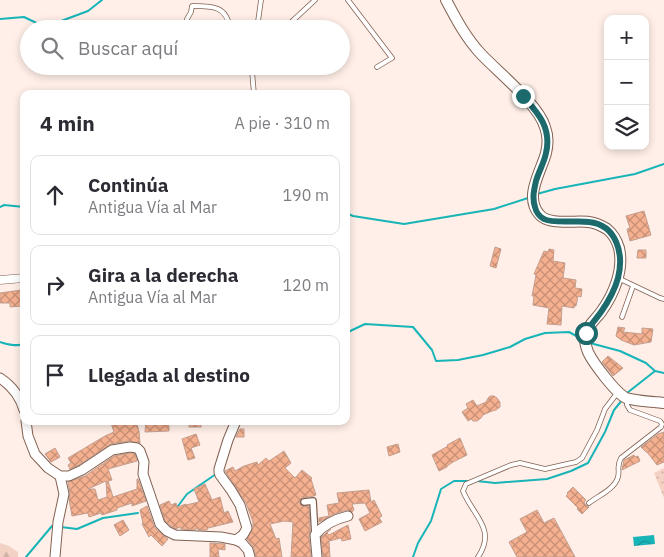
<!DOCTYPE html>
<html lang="es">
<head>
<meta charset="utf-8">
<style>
	:root { --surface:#fff; --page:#f7f7f7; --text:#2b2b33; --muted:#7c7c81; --line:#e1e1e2 }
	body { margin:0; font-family:"IBM Plex Sans",sans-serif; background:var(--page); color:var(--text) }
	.controls { position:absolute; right:15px; top:15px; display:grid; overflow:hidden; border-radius:10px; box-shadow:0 2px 8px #0003 }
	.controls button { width:45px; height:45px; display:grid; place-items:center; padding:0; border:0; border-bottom:1px solid var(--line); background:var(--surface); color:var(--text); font:25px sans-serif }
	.stop { position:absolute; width:15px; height:15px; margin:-11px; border:4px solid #1d6a6c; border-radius:50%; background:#fff }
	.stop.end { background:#1d6a6c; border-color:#fff; box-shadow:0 1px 5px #0008 }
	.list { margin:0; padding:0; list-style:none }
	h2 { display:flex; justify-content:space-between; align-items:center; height:65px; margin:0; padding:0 20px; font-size:21px }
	h2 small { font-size:16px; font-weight:400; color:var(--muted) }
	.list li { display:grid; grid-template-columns:32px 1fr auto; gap:15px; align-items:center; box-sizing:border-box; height:80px; margin:0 10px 10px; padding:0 10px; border:1px solid var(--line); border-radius:10px }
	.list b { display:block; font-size:19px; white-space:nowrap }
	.list p { margin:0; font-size:16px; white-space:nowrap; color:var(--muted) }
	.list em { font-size:16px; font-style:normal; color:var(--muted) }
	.icon { flex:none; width:28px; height:28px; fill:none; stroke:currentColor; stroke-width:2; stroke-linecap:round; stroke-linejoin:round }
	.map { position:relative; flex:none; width:664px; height:557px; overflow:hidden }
	.search { position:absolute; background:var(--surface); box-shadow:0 2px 8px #0003; left:20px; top:20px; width:330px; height:55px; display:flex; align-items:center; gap:12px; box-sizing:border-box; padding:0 18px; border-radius:28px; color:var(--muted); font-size:19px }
	.panel { position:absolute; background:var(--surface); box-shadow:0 2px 8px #0003; left:20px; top:90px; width:330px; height:335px; border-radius:10px }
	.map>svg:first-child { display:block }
	.forest { fill:url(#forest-firs) }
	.park { fill:url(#park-dots) }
	.water { fill:url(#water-waves) }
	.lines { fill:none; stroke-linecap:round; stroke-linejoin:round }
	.stream { stroke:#17b5b8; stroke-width:2 }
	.building { fill:url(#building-cross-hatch); stroke:#c39f8f; fill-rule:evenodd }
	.service-casing { stroke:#816152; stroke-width:5.5 }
	.pedestrian-casing { stroke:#816152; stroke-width:8 }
	.minor-casing { stroke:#816152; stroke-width:9 }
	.tertiary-casing { stroke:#816152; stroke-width:11 }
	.secondary-casing { stroke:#816152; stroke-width:12 }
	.service { stroke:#fff; stroke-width:4 }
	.pedestrian { stroke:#fff; stroke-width:5.5 }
	.minor { stroke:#fff; stroke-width:8 }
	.tertiary { stroke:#fff; stroke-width:9 }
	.secondary { stroke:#fff; stroke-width:10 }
	.route { stroke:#1d6a6c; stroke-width:6 }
</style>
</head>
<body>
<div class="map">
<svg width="664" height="557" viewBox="0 0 664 557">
	<defs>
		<pattern id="forest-firs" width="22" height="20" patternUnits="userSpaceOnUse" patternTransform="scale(1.25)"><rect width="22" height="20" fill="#f4d2c3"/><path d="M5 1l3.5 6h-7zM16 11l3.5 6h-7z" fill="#d2b4a7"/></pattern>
		<pattern id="park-dots" width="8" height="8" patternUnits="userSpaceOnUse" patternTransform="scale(1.25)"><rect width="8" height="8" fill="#f4d2c3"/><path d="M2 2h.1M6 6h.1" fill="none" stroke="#d2b4a7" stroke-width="1.8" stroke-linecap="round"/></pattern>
		<pattern id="water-waves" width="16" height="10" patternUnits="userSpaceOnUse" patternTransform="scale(1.25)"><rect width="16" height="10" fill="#17b5b8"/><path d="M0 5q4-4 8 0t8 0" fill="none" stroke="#169395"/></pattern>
		<pattern id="building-cross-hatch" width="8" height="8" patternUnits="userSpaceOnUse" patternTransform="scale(1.25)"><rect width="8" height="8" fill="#f5b090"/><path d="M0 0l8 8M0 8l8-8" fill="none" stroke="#c78f75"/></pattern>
	</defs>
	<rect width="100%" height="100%" fill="#ffefe8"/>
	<polygon class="forest" points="0,543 9,546 18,552 18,557 0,557"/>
	<polygon class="park" points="664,468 664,498 654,473"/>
	<polygon class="water" points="654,535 655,544 634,546 633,537"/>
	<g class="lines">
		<g class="stream">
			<polyline points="0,19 24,17 45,27 88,11 102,0"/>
			<polyline points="537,194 555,189 635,174 664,164"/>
			<polyline points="0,207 4,205 24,207"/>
			<polyline points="346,213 353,216 404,224 494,209 528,198"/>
			<polyline points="346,333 365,324 413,327 432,350 436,361 458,360 483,355 510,347 525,339 545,333 569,332 580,338"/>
			<path d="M 0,342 C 7,344 16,347 24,344"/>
			<polyline points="590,343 620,351 646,363 655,371 664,373"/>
			<polyline points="627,393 655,371"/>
			<polyline points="477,481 495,483 547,479 571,471 588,463 605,432 614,410 623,399"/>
			<polyline points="178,506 187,494 216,474"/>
			<polyline points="61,527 77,529 103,518 138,513"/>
			<polyline points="26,557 52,526"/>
			<polyline points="413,557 418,543 431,521 441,489 454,481 470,481"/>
		</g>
	</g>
	<g class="building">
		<polygon points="644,211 651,235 630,241 627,229 630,228 626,216"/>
		<polygon points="495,247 501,249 496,268 490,266"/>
		<polygon points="549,249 554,250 553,261 565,263 563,278 576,280 575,288 582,289 581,297 578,296 576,306 574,306 574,308 562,306 561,325 547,324 549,308 533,305 534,296 532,296 536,275 534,274 544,251 548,252"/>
		<polygon points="638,250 646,250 646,258 637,258"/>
		<polygon points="21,290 22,306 10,307 10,303 0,303 0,293"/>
		<polygon points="618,327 625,328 623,332 642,334 642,328 653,329 651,342 634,345 621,340 616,336"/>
		<polygon points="608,356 623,368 613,376 602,362"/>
		<polygon points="490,396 494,396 497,398 500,402 500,407 496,410 492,411 483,415 481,418 477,421 473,421 471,419 468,421 462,412 468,408 466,404 473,400 477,406 486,402 488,398"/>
		<polygon points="116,421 136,421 139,431 140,443 129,441 111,444 79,465 70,469 68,465 71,463 68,458 105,436 114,432 111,423"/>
		<polygon points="146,421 160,421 169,426 169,431 145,432"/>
		<rect x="189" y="421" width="12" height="6"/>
		<polygon points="240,429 244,429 244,437 236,437"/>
		<polygon points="664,432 664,462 657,465 647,452 646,452 641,447 658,434"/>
		<polygon points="196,434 200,445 191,448 195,458 188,460 182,439"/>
		<polygon points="460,438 467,455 453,462 447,466 447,467 439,471 432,455 448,446 447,445"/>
		<polygon points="398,444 400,452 389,456 387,447"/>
		<polygon points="55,448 60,457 51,462 45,454"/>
		<polygon points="284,451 291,463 285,468 295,478 302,470 312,478 311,479 316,495 314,496 302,498 299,502 302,506 309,506 310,531 309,536 311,557 291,557 293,522 284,521 270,524 276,539 279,538 282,557 256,557 254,548 247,539 253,528 253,522 246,503 225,471 233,467 235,471 244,466 257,462 258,465 266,458 269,461"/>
		<path d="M 130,453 L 135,454 L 137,461 L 108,469 L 112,480 L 108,481 L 113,497 L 137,489 L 137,479 L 138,479 L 146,501 L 132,506 L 132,503 L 117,508 L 117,510 L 102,515 L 101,513 L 89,517 L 88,513 L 72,516 L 69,499 L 70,493 L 68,482 L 85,476 L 114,456 ZM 106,481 L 107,497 L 98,500 L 95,489 L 88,489 Z"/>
		<polygon points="634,455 635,457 638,456 640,461 622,470 624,460"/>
		<polygon points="205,484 212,500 220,497 224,513 228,511 233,522 208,528 207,530 198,530 198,528 194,530 181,529 180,527 176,529 171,526 165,521 160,505 169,501 171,505 176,503 177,507 186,504 186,505 199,502 194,489"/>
		<polygon points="573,487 586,500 584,502 586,505 589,507 582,514 577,509 578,508 566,496 568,494 567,493"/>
		<polygon points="369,490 371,502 374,500 382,516 379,518 382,522 365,531 359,519 370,513 365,503 352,504 354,510 352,512 347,510 337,513 319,522 319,518 329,516 327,505 339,503 337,493"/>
		<polygon points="147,506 155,528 163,535 168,539 162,546 151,535 149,537 142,524 143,523 140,510"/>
		<polygon points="537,510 544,523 554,518 575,557 517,557 509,542 527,532 520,519"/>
		<polygon points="123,520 129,530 120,536 114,525"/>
		<polygon points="348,525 351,539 342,541 341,538 329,541 330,557 323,557 321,537 331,529 327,533 329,535"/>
		<polygon points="210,543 225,544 225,550 218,549 219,557 210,557"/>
	</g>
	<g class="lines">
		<g class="service-casing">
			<g id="service">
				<polyline points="348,0 392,58 377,67"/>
				<path d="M 186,29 L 187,19 L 191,12 L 192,6 C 211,6 227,5 230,29"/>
				<polyline points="257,29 261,0"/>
				<polyline points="283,29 286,27 315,0"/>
				<polyline points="235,66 245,71 252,71 253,66"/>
				<polyline points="252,71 254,94"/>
				<polyline points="172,72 187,68 188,66"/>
				<polyline points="620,279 660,298 664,299"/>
				<polyline points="622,317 633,286"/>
				<path d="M 589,503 C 598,496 615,489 618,477 C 620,469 616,467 621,458 L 661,427 L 662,424 L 660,421 L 630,410 L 627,405 L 627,400"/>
				<path d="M 478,557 C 497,529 473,516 463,491 L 466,484 L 511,465 L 520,463 L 545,469 L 576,462 L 582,458 L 597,430 L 605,409 L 618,392"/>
			</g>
		</g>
		<g class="pedestrian-casing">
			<polyline id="pedestrian" points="304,502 313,501 315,535"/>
		</g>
		<g class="minor-casing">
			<polyline id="minor" points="0,280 24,278"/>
		</g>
		<g class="tertiary-casing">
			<g id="tertiary">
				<path d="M 0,378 C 12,386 20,396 24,410"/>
				<polyline points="26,421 28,436 35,454 48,468 60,476 69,476 82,470 112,450 130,447 137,448 140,451 144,462 143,474 160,524 167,531 175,535 221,537 236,540 242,543 248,550 250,557"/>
				<polyline points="236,421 228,440 219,469 219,472 220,475 231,490 240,505 247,528 243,535 236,540"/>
				<polyline points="55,557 58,522 64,494 60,476"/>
				<path d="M 317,557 L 315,535 C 324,524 335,519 348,516"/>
			</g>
		</g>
		<g class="secondary-casing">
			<path id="secondary" d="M 446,0 C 456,19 466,38 481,54 C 498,72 538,104 545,127 C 548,135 548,145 546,153 C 541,172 524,196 539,214 C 548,226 576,220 589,222 C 596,223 602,226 607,229 C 613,234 617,241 619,248 C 624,270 614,294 601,312 C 596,319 588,325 586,333 C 584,339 586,347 588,352 C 593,363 616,393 626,398 C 635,401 654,402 664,403"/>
		</g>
		<use href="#service" class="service"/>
		<use href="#pedestrian" class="pedestrian"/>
		<use href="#minor" class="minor"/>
		<use href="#tertiary" class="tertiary"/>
		<use href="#secondary" class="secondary"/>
	</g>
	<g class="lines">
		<path class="route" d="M 523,96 C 538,113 552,128 546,153 C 544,163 539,171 536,181 C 534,190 532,198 535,207 C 536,212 540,217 544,219 C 553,224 577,220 589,222 C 617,225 624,254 618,278 C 615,289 608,302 601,312 C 596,319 590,325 586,333"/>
	</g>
</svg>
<div class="controls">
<button>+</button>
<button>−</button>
<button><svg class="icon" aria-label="layers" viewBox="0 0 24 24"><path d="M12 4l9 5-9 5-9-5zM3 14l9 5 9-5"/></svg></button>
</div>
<div class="stop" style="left:586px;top:333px"></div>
<div class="stop end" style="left:523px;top:96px"></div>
<div class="search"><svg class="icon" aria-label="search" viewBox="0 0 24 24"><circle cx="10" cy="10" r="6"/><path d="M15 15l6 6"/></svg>Buscar aquí</div>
<section class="panel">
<h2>4 min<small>A pie · 310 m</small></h2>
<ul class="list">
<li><svg class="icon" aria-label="ahead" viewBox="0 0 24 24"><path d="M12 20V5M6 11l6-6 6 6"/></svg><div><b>Continúa</b><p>Antigua Vía al Mar</p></div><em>190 m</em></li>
<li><svg class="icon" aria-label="right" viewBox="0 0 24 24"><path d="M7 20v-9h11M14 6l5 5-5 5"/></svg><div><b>Gira a la derecha</b><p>Antigua Vía al Mar</p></div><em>120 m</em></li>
<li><svg class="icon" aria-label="arrive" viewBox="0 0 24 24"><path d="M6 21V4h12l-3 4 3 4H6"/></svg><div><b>Llegada al destino</b></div></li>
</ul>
</section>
</div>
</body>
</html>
